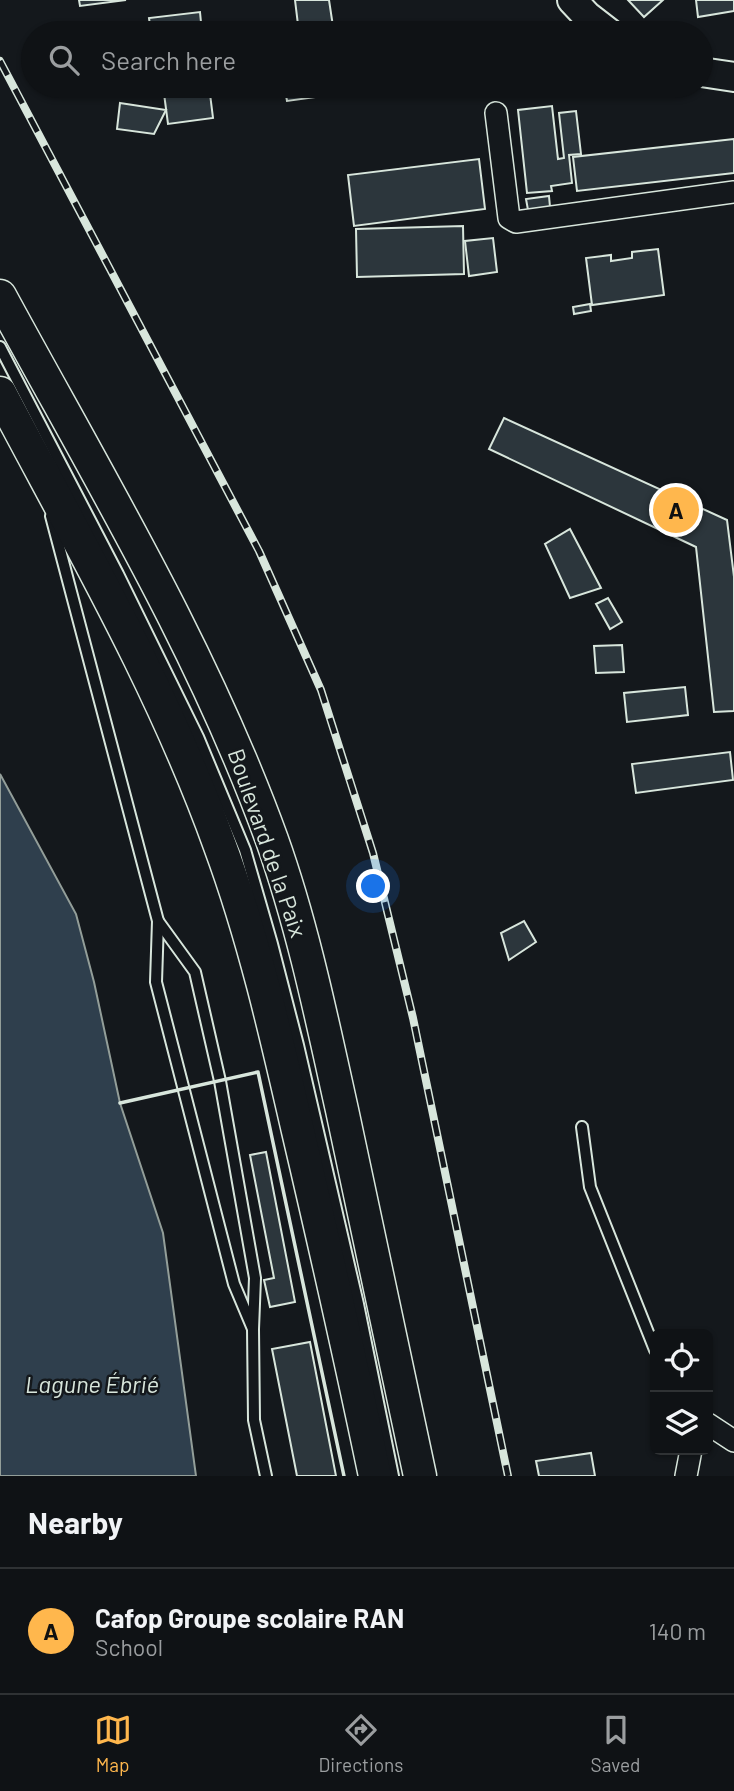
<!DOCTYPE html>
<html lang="en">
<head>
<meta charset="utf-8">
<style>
	:root { --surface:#0f1215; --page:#181b1e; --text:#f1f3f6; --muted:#9b9ea0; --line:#2f3234; --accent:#ffb74d }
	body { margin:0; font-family:Barlow,sans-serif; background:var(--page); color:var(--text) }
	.controls { position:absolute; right:21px; bottom:21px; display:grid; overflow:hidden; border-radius:10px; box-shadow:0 2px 5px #0004 }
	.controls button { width:63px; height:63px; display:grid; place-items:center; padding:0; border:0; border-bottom:2px solid var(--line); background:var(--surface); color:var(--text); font:35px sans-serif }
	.you { position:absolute; left:374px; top:887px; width:24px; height:24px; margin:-18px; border:5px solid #fff; border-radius:50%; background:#1a73e8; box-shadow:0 0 0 10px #1a73e833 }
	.badge { display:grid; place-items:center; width:46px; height:46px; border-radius:50%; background:var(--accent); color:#111; font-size:23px; font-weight:700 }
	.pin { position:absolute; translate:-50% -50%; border:4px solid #fff; box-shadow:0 2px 7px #0006 }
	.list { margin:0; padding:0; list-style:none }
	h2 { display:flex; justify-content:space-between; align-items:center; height:91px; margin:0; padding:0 28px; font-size:30px }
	h2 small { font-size:23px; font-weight:400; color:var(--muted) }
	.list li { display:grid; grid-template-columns:46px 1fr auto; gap:21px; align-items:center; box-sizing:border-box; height:126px; padding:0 28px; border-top:2px solid var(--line) }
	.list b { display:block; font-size:26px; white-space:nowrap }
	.list p { margin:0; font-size:23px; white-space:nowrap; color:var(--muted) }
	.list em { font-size:23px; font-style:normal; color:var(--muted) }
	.icon { flex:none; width:38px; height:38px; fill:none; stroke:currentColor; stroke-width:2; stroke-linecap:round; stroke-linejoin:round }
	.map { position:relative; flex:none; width:734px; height:1476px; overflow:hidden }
	.search { position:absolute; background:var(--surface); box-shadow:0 2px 5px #0004; left:21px; right:21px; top:21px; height:77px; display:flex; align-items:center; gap:18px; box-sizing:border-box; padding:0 24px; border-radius:38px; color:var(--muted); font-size:26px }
	.sheet { height:217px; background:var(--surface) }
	nav { display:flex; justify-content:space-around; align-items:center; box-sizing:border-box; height:98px; border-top:2px solid var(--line); background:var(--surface); font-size:19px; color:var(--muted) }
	nav a { display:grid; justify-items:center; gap:4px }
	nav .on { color:var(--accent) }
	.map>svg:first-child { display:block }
	.water { fill:#2f3f4d; stroke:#939e99; stroke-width:2 }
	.building { fill:#2c363c; stroke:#d8e6dc; stroke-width:2 }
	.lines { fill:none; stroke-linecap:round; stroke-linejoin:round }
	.service-casing { stroke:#d8e6dc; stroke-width:14 }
	.minor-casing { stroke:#d8e6dc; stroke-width:24 }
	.secondary-casing { stroke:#d8e6dc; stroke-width:32 }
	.primary-casing { stroke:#d8e6dc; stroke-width:35 }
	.service { stroke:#14181c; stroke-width:10 }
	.minor { stroke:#14181c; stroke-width:21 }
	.secondary { stroke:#14181c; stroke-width:28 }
	.primary { stroke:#14181c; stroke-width:32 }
	.rail-casing { stroke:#d8e6dc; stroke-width:8 }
	.rail { stroke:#14181c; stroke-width:5; stroke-dasharray:16; stroke-linecap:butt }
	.wall { stroke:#d8e6dc; stroke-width:3.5 }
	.labels { text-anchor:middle; stroke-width:5; stroke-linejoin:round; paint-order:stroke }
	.street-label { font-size:23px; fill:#d8e6dc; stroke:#14181c }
	.water-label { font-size:24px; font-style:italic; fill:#d8e6dc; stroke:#14181c }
</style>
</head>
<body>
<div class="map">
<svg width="734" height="1476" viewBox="0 0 734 1476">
	<rect width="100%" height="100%" fill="#14181c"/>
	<polygon class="water" points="0,774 76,914 94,982 120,1103 163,1233 196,1476 0,1476"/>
	<g class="building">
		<polygon points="79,0 126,0 80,6"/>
		<polygon points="295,0 329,0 334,33 299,33"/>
		<polygon points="628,0 663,0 644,17"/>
		<polygon points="696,0 734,0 734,11 698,17"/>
		<polygon points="200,12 202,33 151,33 149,18"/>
		<polygon points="163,86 209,86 213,118 168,124"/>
		<polygon points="255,86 396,86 287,101 285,90 256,94"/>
		<polygon points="120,103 166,110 154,134 117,129"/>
		<polygon points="552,106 558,159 564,158 559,113 576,111 581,154 569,155 572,183 551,186 552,191 527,193 518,110"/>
		<polygon points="734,139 734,173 577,191 573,157"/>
		<polygon points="479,159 485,209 354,226 348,175"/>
		<polygon points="549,196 550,207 528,210 526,199"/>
		<polygon points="463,226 464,274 357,277 356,229"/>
		<polygon points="493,238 497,272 469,276 465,241"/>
		<polygon points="658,249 664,295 592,305 586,258 611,255 611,261 632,258 632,252"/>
		<polygon points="590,304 591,311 574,314 573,307"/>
		<polygon points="504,418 727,520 734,577 734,711 714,712 696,547 489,449"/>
		<polygon points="570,529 601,588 570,598 545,544"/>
		<polygon points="608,598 622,622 610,629 596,604"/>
		<polygon points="622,645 624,672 596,673 594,646"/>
		<polygon points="685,687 688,715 627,722 624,693"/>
		<polygon points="730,752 733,780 636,793 632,764"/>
		<polygon points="524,921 536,942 509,960 501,933"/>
		<polygon points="266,1152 295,1302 270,1307 264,1280 274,1278 250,1155"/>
		<polygon points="310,1342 336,1476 297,1476 272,1349"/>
		<polygon points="591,1453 595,1476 539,1476 536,1461"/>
	</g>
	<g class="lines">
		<g class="service-casing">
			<g id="service">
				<polyline points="0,347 118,574 198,737 245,850 272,944 298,1045 358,1304 393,1476"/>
				<polyline points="51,516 158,921 156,982 234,1284 253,1329"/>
				<polyline points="158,921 195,972 220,1081 255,1278 253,1329 254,1420 266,1476"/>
				<polyline points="582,1127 590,1187 655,1350"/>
			</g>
		</g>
		<g class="minor-casing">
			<g id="minor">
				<polyline points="496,113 509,218 516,222 734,192"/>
				<polyline points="708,1424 734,1441"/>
				<polyline points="686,1476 691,1450"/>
			</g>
		</g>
		<g class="secondary-casing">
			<g id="secondary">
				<polyline points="572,0 587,16 609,33"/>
				<polyline points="701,72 734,77"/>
			</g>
		</g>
		<g class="primary-casing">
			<g id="primary">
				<path d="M 0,296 C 96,473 203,649 272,840 C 303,927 322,1020 342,1110 C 369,1232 395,1354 420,1476"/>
				<path d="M 0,393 C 78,541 163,687 220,846 C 254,938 276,1035 298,1131 C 325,1246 351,1361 375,1476"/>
			</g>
		</g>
		<use href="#service" class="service"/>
		<use href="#minor" class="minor"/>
		<use href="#secondary" class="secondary"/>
		<use href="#primary" class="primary"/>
		<g class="rail-casing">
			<polyline id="rail" points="0,61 259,551 321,690 373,853 413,1018 508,1476"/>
		</g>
		<use href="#rail" class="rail"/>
		<polyline class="wall" points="120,1103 258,1072 344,1476"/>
	</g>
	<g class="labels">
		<g class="street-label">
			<text transform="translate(267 843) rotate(71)" y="8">Boulevard de la Paix</text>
		</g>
		<g class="water-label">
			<text x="92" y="1393">Lagune Ébrié</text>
		</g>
	</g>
</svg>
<div class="controls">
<button><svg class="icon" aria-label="locate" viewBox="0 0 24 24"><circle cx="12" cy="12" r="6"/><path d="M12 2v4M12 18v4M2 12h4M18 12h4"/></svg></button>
<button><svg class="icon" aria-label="layers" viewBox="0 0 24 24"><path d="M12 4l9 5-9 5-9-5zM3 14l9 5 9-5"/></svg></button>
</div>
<div class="you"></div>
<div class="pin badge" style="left:676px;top:510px">A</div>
<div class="search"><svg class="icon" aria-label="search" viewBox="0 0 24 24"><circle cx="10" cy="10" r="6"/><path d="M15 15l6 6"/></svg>Search here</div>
</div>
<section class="sheet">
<h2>Nearby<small></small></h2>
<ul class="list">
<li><span class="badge">A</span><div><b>Cafop Groupe scolaire RAN</b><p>School</p></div><em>140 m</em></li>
</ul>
</section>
<nav>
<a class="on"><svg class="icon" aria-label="map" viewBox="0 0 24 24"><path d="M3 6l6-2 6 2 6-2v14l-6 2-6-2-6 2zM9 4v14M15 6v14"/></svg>Map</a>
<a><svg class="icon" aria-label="directions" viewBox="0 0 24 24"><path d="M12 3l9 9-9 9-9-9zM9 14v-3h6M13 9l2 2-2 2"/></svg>Directions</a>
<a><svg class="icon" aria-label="saved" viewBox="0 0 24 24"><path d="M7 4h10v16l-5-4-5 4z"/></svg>Saved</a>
</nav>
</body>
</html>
